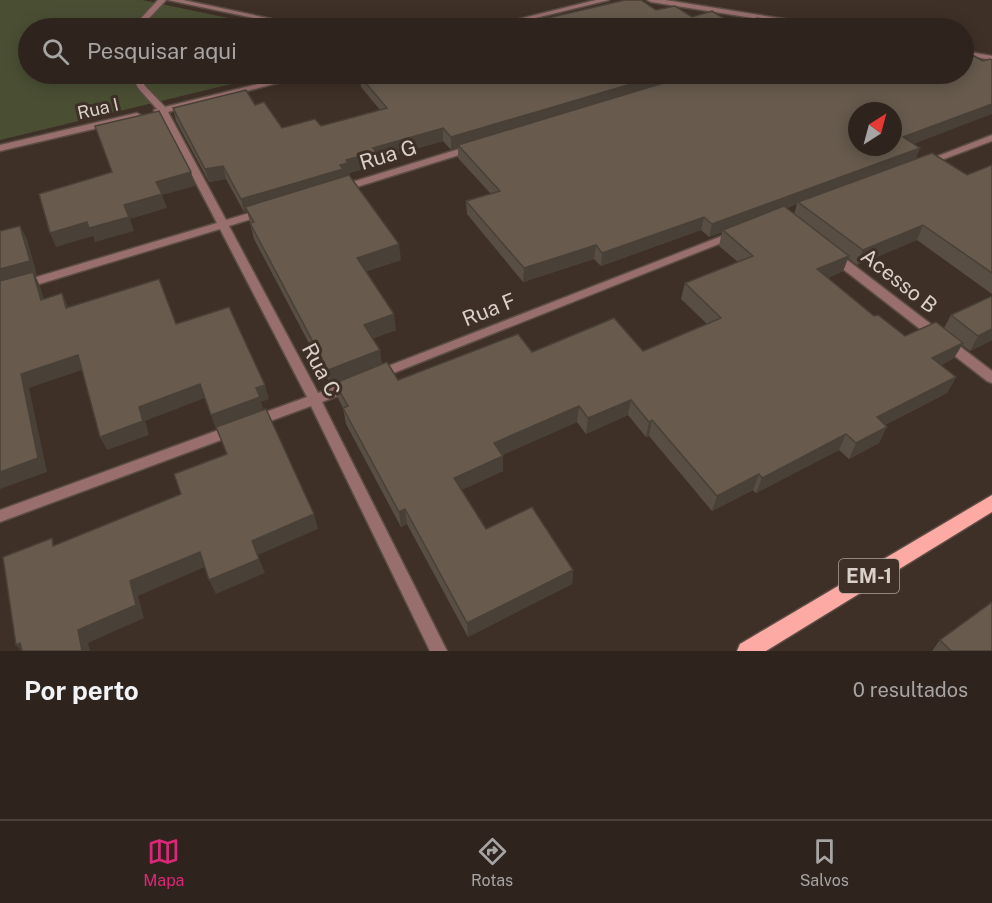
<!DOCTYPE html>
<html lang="pt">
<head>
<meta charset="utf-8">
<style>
	:root { --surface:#2f241d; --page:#372c26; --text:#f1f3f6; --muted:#a7a4a4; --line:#4a413b; --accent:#db2777 }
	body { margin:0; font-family:"Public Sans",sans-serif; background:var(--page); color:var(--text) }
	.compass { position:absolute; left:848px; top:102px; width:54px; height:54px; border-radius:50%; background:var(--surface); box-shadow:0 3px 15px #0003; rotate:36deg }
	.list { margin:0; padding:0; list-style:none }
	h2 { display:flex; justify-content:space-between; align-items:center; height:78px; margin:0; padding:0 24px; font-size:26px }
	h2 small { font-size:20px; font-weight:400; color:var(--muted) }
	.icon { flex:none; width:33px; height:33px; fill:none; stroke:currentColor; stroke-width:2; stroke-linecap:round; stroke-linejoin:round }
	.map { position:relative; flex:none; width:992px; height:651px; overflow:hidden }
	.search { position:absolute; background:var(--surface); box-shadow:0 3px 15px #0003; left:18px; right:18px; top:18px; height:66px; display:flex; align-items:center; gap:15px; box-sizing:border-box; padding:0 21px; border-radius:33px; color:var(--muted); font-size:22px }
	.sheet { height:168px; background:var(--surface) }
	nav { display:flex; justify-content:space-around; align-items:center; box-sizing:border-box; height:84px; border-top:2px solid var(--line); background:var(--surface); font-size:16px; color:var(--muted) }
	nav a { display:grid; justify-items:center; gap:3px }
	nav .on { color:var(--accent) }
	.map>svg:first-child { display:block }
	.green { fill:#4a4f34 }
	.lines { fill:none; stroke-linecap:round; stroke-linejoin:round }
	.street-casing { stroke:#5b4d44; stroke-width:3 }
	.primary-casing { stroke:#5b4d44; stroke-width:3 }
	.street { fill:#986f6d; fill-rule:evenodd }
	.primary { fill:#fda9a4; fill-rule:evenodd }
	.wall { fill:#594e43; fill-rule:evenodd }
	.shaded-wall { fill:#494037 }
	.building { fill:#685b4e; stroke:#494037; stroke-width:1.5; fill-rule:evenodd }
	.labels { text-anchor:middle; stroke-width:6; stroke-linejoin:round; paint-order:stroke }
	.far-street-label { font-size:18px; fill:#dad0ca; stroke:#3f3027 }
	.shield { fill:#3f3027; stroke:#aca099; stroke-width:1.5 }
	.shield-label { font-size:20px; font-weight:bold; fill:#dad0ca }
	.street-label { font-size:21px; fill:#dad0ca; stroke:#3f3027 }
</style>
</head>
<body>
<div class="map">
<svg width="992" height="651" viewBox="0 0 992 651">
	<rect width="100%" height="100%" fill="#3f3027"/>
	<polygon class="green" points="0,0 142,0 277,28 28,28 28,74 272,74 0,140"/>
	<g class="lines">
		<g class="street-casing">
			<g id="street">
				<polygon points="158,0 166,0 140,28 132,28"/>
				<polygon points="168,0 183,0 314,28 301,28"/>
				<polygon points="596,0 609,0 495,28 483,28"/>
				<polygon points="647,0 665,0 828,26 832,28 816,28 651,2"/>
				<polygon points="964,51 992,56 992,60 964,55"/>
				<polygon points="130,74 138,74 145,86 165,107 299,74 311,74 168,112 226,220 263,209 268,212 267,214 229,226 318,393 350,381 355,383 356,386 355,389 322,402 447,651 430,651 311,406 254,427 249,426 247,422 249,418 307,397 220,229 0,296 0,288 217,223 160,114 154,114 154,110 157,109 139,89"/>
				<polygon points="137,113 142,116 140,118 0,151 0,145"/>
				<polygon points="992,135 992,141 928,165 925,166 920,163"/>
				<polygon points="472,145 477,148 475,150 344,191 340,192 335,189 336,187"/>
				<polygon points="735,231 740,234 739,236 381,378 373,378 371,375 373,372"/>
				<polygon points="834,252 838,253 992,371 992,383 987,381 830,259 828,256 830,253"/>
				<polygon points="235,424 240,425 242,429 240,433 0,522 0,510"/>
			</g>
		</g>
		<g class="primary-casing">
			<polygon id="primary" points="992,495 992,512 766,651 737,651 740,644"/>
		</g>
		<use href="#street" class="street"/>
		<use href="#primary" class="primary"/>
	</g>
	<g class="wall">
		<path d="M 359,75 L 913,144 L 920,148 L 915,159 L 967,175 L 992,165 L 992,294 L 917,240 L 857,265 L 848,258 L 843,271 L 828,278 L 874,316 L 905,336 L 944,328 L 951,315 L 992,340 L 970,351 L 962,345 L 954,358 L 941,365 L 956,377 L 947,393 L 885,425 L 879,443 L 849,459 L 839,450 L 756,493 L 753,490 L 712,511 L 649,436 L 646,437 L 628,415 L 586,434 L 577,422 L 502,455 L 503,471 L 461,490 L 486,529 L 573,570 L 572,584 L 468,637 L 407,524 L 401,527 L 346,424 L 343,408 L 338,398 L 335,384 L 331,385 L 254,239 L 247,211 L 244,212 L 226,179 L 209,182 L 176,121 L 173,108 L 255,105 L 282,128 L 321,126 L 380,110 L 361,87 ZM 443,141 L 451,150 L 458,148 L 458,158 L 491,194 L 466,201 L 467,214 L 523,282 L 594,259 L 601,266 L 701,230 L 709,237 L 722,232 L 719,246 L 738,262 L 685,283 L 681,299 L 707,324 L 643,351 L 532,352 L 398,380 L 382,364 L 373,338 L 396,330 L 366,271 L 401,260 L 349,175 L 349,173 L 378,165 L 377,160 ZM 797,204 L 794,214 L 787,208 Z"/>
		<polygon points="940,640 992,651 932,651"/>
	</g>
	<g class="shaded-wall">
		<polygon points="665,74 704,74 458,145 458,148 451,150 451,137"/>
		<polygon points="992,104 992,114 898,150 903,137"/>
		<polygon points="443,128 443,141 377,160 378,165 349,173 350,175 245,207 247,211 244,212 241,199 340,165 346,160 373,148"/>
		<polygon points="920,148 915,161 798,202 797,204 724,231 723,230 722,232 709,237 712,224"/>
		<polygon points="223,166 226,179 209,182 205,169"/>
		<polygon points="191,172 195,186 162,195 167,208 130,219 134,231 95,242 93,236 56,247 50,233 124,205 156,182"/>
		<polygon points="704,217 701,230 601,266 602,253"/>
		<polygon points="923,225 917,240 857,265 863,250"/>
		<polygon points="20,226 27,239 37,275 35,275 40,286 48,314 0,286 0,269"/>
		<polygon points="399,244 401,260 359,274 357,258"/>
		<polygon points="596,245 594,259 523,282 524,268"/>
		<polygon points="849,256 843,271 812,285 817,269"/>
		<polygon points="62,293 68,307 66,308"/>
		<polygon points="394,314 396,330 367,341 364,325"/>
		<polygon points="992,329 992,340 970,351 978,336"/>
		<polygon points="963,343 954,358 923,373 932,358"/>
		<polygon points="380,350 382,366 331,385 328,370"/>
		<polygon points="78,355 85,369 29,388 47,472 0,489 0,472 21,374"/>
		<polygon points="956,377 947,393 869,433 877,417"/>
		<polygon points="200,384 205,398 145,421 149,435 107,450 100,437 139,407"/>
		<polygon points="265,385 269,399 261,402 264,411 216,429 211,415 256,388"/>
		<polygon points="631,400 628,415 586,434 588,418"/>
		<polygon points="579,406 577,422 494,459 494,443"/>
		<polygon points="652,420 649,436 646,437 649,422"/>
		<polygon points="887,427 879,443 849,459 856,443"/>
		<polygon points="846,434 839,450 756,493 762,478"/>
		<polygon points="503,456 503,471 455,493 454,478"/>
		<polygon points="759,474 753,490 712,511 717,496"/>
		<polygon points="405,509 407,524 401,527 399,512"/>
		<polygon points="314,514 318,529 258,555 252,541"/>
		<polygon points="200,552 207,566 138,596 144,618 88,643 90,651 82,651 78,630 130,581"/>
		<polygon points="259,559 265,573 216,594 209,580"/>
		<polygon points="573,570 572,584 468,637 467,623"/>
		<polygon points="20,643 21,651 16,645"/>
	</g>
	<g class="building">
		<polygon points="625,0 641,0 656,10 675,6 692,17 712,11 733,24 758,18 776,28 505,28"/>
		<path d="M 965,51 L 983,61 L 990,59 L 992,60 L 992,104 L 903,137 L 920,148 L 712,224 L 704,217 L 602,253 L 596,245 L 524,268 L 466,201 L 500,191 L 458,145 L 693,74 L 963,74 L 963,52 ZM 857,111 L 893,111 L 893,147 L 857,147 Z"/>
		<polygon points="366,74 665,74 451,137 443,128 373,148 376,152 346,160 348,163 340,165 343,169 241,199 223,166 205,169 173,108 246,90 255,105 264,102 282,128 315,119 321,126 387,108 359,75"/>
		<polygon points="159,111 191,172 156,182 162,194 124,205 129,217 89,228 87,222 50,233 39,194 112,172 95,126"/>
		<polygon points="932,153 967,175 992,165 992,273 923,225 863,250 798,202"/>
		<polygon points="349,175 399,244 357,258 394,314 364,325 380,350 328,370 250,223 254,222 245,207"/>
		<polygon points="784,206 849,256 817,269 874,316 878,315 905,336 936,322 963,343 932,358 956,377 877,417 887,427 856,443 846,434 762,478 759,474 717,496 652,420 649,422 631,400 588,418 579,406 494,443 503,456 454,478 486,529 532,507 573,570 467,623 405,509 399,512 343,408 348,406 335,383 387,362 398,380 518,334 532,352 614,318 643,351 721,318 685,283 753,256 723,230"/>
		<polygon points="20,226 30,261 0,269 0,231"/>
		<polygon points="33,272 41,300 62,293 66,308 159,279 176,324 229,307 265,385 256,388 260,397 211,415 200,384 139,407 143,421 100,437 78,355 21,374 38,458 0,472 0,281"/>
		<polygon points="992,296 992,329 978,336 951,315"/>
		<polygon points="266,409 314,514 252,541 259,559 209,580 200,552 130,581 136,605 78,630 82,651 22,651 20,643 16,645 3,557 52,538 53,546 181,494 174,474 227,454 216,427"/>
		<polygon points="992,602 992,651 951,651 940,640"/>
	</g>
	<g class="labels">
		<g class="far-street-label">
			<text transform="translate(98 109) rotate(-13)" y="6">Rua I</text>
		</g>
		<rect class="shield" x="839" y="559" width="60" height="34" rx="4.5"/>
		<g class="shield-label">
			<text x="869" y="583">EM-1</text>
		</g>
		<g class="street-label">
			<text transform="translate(388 155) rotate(-17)" y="7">Rua G</text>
			<text transform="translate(899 281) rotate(38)" y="7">Acesso B</text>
			<text transform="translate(489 310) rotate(-22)" y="7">Rua F</text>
			<text transform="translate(321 370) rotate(62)" y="7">Rua C</text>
		</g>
	</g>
</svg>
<svg class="compass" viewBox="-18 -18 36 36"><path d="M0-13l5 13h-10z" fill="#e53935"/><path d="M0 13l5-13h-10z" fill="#a7a4a4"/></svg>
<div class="search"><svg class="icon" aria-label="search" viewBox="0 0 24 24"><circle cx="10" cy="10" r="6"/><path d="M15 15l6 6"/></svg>Pesquisar aqui</div>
</div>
<section class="sheet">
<h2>Por perto<small>0 resultados</small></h2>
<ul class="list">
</ul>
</section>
<nav>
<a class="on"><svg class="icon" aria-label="map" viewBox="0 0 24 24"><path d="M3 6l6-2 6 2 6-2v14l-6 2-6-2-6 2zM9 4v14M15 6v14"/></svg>Mapa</a>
<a><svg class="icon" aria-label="directions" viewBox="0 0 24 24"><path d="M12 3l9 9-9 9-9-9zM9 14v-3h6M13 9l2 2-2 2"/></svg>Rotas</a>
<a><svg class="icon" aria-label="saved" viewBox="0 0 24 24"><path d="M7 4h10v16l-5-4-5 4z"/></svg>Salvos</a>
</nav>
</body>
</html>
